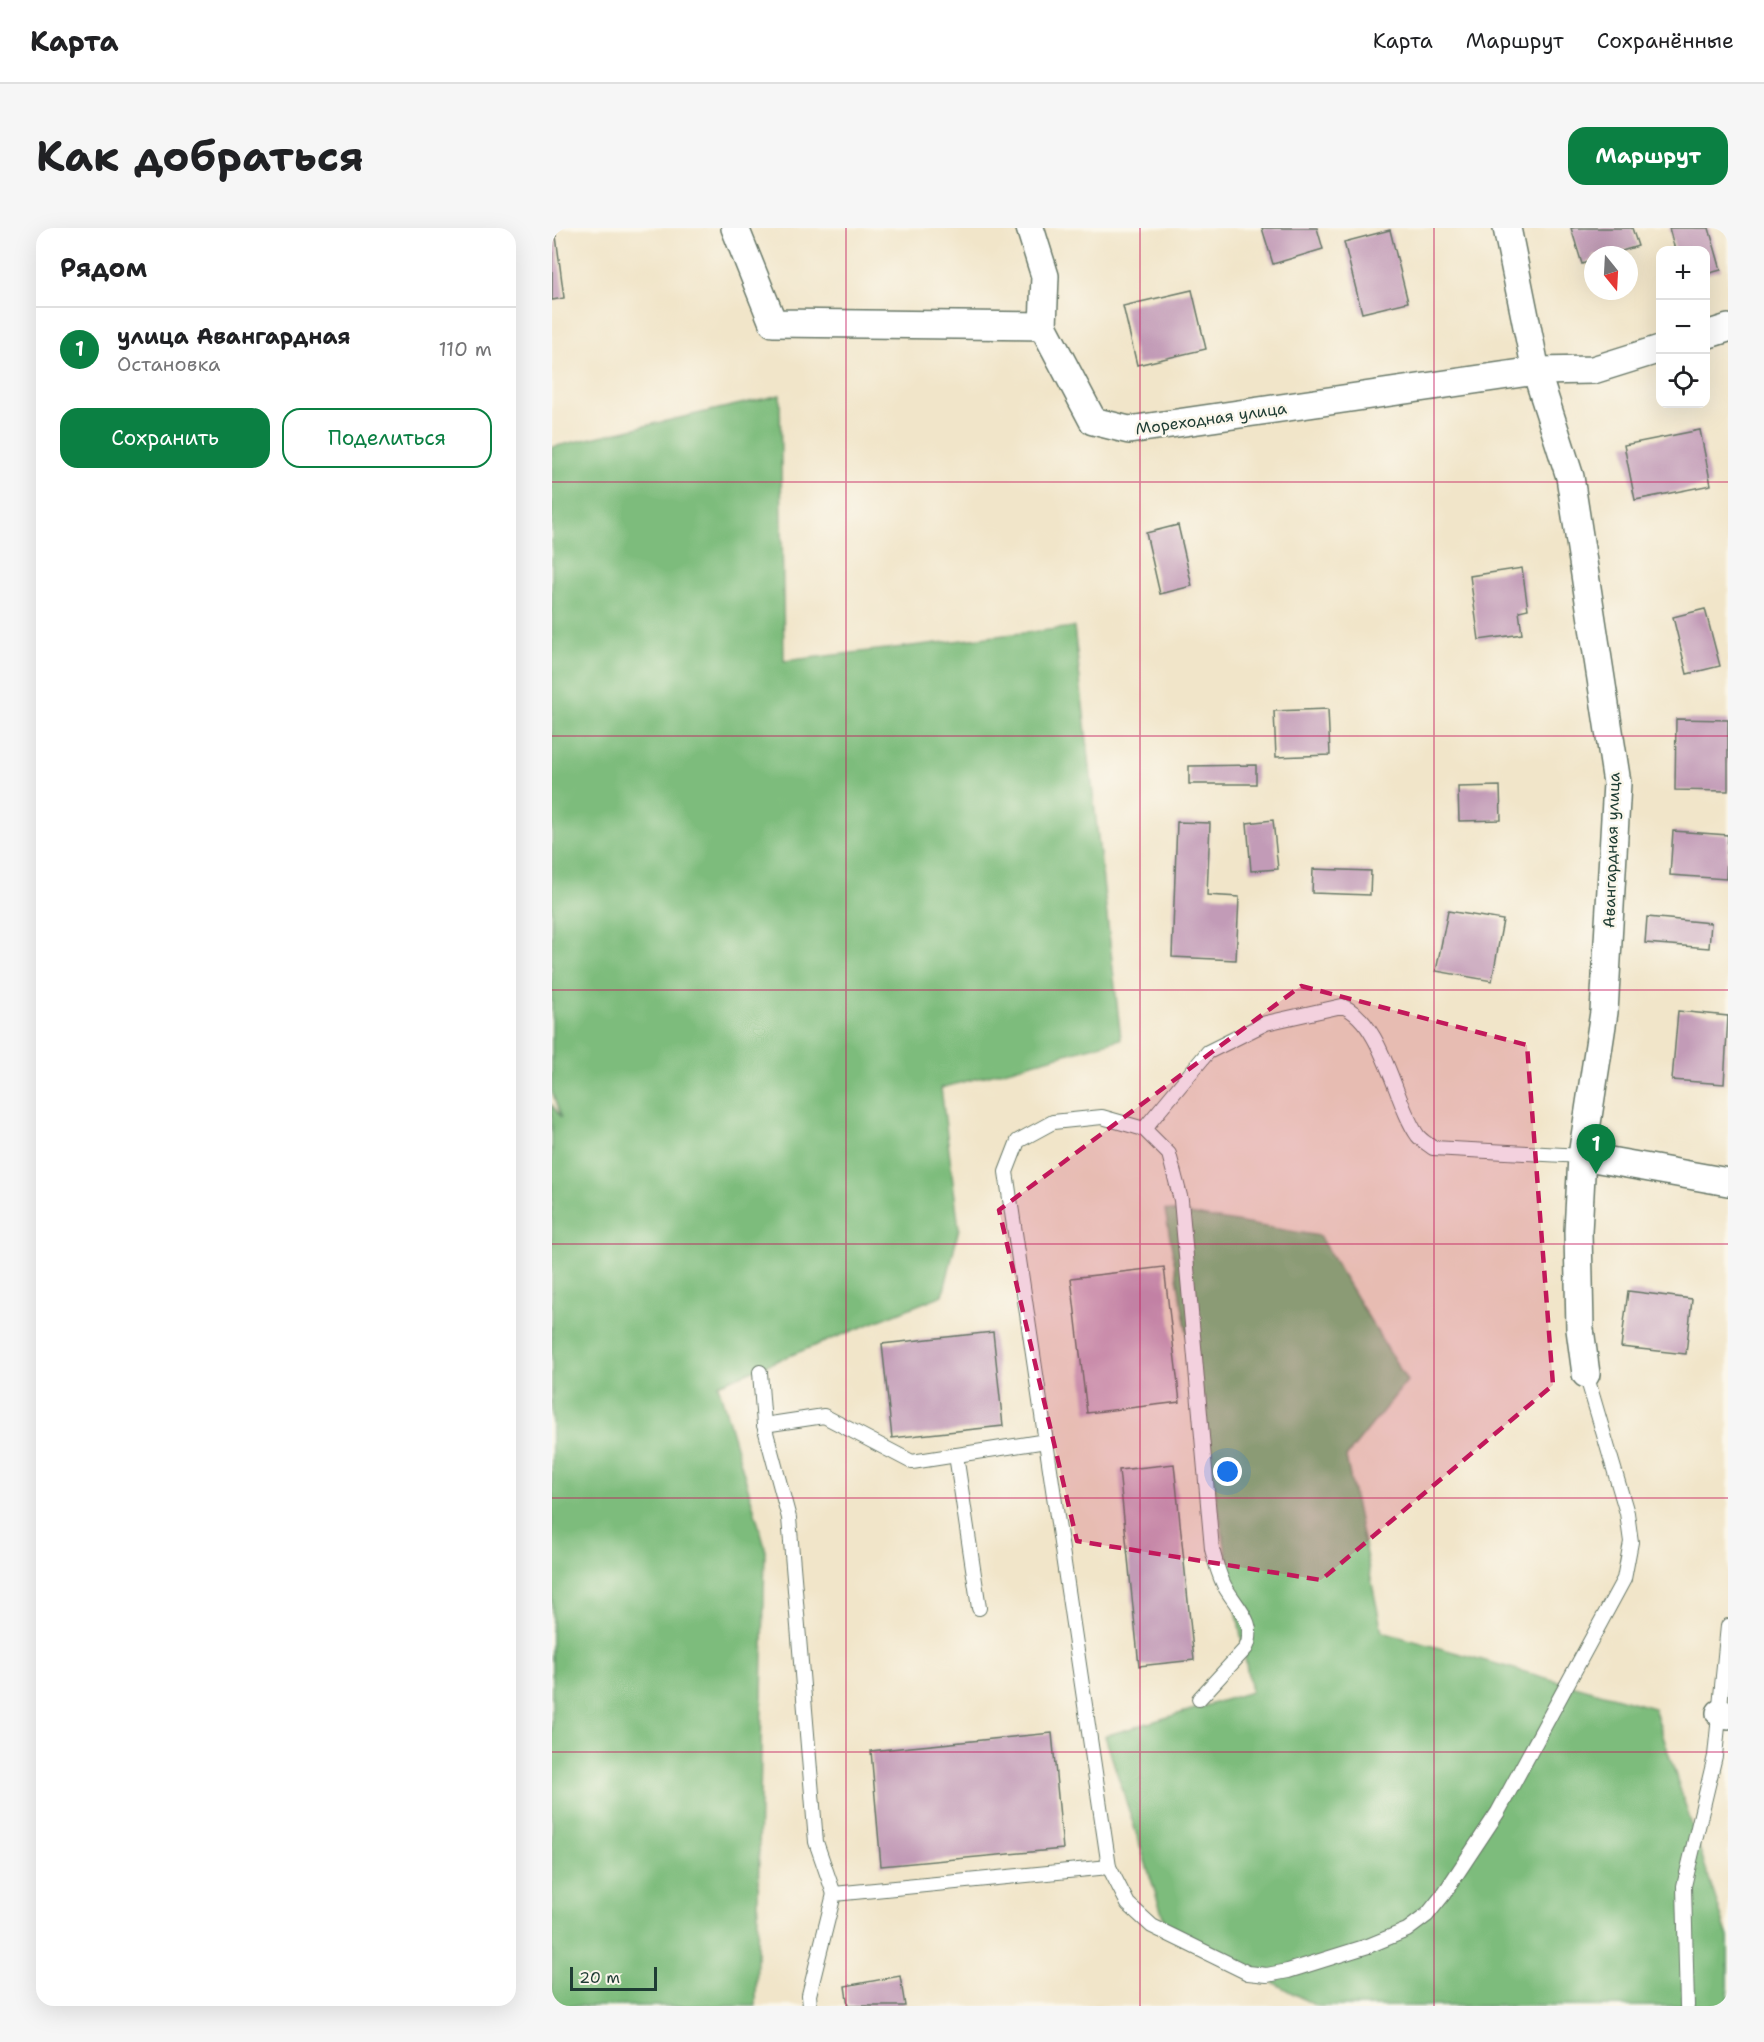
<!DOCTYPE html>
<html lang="ru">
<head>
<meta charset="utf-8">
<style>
	:root { --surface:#fff; --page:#f6f6f6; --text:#202124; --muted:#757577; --line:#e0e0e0; --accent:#0b8043 }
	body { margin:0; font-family:"Shantell Sans",sans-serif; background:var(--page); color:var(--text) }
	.controls { position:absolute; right:18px; top:18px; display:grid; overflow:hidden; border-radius:12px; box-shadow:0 6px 24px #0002 }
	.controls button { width:54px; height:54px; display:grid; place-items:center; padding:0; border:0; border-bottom:2px solid var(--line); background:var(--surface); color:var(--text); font:30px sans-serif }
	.compass { position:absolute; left:1032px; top:18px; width:54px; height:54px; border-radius:50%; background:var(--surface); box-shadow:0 6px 24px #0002; rotate:162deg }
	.scale { position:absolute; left:18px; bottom:15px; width:87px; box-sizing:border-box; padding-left:6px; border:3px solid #1f3d34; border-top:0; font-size:16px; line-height:21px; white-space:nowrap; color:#1f3d34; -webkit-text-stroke:4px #fbf7ec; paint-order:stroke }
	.you { position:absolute; left:676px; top:1244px; width:21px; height:21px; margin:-15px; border:4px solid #fff; border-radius:50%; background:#1a73e8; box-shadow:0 0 0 9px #1a73e833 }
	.badge { display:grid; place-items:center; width:39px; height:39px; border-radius:50%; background:var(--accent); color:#fff; font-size:20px; font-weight:700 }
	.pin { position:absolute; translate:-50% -50px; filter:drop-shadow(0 2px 3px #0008) }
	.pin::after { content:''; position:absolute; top:32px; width:21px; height:18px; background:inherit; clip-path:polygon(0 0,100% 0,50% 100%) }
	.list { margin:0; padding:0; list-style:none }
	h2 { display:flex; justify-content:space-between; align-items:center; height:78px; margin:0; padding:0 24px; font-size:26px }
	h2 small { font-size:20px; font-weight:400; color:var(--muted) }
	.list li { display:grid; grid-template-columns:39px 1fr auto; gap:18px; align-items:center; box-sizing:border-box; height:84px; padding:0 24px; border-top:2px solid var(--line) }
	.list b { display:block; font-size:22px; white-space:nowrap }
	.list p { margin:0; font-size:20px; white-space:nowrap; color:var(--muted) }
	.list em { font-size:20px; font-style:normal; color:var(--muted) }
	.actions { display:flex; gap:12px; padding:18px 24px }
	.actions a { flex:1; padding:14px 0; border:2px solid var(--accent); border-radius:18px; text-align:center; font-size:21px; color:var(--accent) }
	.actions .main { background:var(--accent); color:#fff }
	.icon { flex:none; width:33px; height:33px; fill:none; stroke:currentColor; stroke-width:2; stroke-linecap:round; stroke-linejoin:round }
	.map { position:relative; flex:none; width:1176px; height:1778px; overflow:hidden; border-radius:18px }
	header { display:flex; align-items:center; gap:36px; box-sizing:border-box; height:84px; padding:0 30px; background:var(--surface); border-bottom:2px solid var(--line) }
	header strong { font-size:28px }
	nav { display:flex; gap:33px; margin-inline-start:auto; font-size:21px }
	.intro { display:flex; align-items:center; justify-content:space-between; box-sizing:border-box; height:144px; padding:0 36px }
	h1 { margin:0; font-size:42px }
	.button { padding:15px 27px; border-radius:18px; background:var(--accent); color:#fff; font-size:21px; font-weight:700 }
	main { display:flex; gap:36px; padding:0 36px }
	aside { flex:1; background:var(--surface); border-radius:18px; box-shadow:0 6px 24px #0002 }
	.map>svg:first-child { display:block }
	.forest { fill:#7dbc7c; stroke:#4e7c58; stroke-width:1.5 }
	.building { fill:#c29bb7 }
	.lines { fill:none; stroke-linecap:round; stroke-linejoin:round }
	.service-casing { stroke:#687868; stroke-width:16 }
	.minor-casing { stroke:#687868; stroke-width:30 }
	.service { stroke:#fff; stroke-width:14 }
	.minor { stroke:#fff; stroke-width:27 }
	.marked { fill:#c2185b; fill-opacity:0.2; stroke:#c2185b; stroke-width:4.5; stroke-dasharray:12 8; stroke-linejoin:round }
	.grid { fill:none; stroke:#c2185b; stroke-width:1.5; stroke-opacity:0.55 }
	.labels { text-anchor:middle; stroke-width:5; stroke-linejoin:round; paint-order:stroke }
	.street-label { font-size:16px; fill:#1f3d34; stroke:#fbf7ec }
</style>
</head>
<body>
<header>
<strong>Карта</strong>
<nav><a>Карта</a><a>Маршрут</a><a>Сохранённые</a></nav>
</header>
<div class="intro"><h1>Как добраться</h1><a class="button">Маршрут</a></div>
<main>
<aside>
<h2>Рядом<small></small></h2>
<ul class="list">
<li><span class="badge">1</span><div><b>улица Авангардная</b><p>Остановка</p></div><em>110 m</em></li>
</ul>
<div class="actions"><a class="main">Сохранить</a><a>Поделиться</a></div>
</aside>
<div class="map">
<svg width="1176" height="1778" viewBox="0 0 1176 1778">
	<rect width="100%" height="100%" fill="#fbf7ec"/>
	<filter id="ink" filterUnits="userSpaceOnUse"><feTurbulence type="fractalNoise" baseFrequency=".0167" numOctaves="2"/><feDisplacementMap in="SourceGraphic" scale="12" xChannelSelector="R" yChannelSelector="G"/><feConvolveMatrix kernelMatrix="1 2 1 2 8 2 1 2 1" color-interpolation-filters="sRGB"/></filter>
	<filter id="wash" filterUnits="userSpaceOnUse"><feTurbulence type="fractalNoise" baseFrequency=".008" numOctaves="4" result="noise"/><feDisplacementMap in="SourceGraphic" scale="24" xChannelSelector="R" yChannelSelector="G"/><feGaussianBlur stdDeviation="1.35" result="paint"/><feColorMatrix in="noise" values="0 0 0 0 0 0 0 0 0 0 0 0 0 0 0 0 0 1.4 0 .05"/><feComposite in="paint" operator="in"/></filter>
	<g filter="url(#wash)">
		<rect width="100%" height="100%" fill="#f1e5c9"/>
		<g class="forest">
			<polygon points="228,167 232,433 522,399 569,811 389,860 407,1000 391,1067 166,1156 213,1319 204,1778 0,1778 0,877 9,890 0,863 0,219"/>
			<polygon points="613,982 767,1008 855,1153 794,1229 830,1404 1102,1480 1176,1709 1176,1778 764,1778 613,1695 553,1508 699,1464"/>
		</g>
		<g id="blocks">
			<g class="building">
				<polygon points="0,0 3,0 12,70 0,72"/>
				<polygon points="710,0 765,0 771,21 721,36"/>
				<polygon points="1019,0 1080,0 1086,18 1057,27 1041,27 1041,32 1030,36"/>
				<polygon points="1117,0 1157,0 1169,42 1154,46 1154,22 1123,22"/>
				<polygon points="838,2 856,74 810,85 792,14"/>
				<polygon points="640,62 654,121 585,137 571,78"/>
				<polygon points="1148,202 1159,257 1083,272 1072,217"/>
				<polygon points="626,297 640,358 608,366 594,305"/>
				<polygon points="970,340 976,381 967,383 970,406 927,412 918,348"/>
				<polygon points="1153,381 1168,438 1135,446 1121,389"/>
				<polygon points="776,481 778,527 724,529 722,483"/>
				<polygon points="1124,491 1176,492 1176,563 1123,562"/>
				<polygon points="704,537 704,556 637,556 637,538"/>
				<polygon points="948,558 949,592 907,593 906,559"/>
				<polygon points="721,592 726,641 699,643 695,595"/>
				<polygon points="625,594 658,595 655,667 687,669 684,732 620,729"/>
				<polygon points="1121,603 1176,607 1174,651 1118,647"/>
				<polygon points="761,641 819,643 818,667 760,665"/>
				<polygon points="896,683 951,692 940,753 884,743"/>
				<polygon points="1095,689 1159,695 1157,720 1093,715"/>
				<polygon points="1126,783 1176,788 1172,856 1120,852"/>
				<polygon points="612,1039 628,1174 535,1185 519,1050"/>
				<polygon points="1076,1063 1140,1071 1134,1126 1069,1119"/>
				<polygon points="441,1104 451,1198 340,1210 330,1116"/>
				<polygon points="622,1236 642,1432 587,1438 567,1242"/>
				<polygon points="500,1505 511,1621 329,1638 319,1523"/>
				<polygon points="348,1748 353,1778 296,1778 293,1758"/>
			</g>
		</g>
	</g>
	<g filter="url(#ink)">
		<use href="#blocks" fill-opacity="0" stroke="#687868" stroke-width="1.5"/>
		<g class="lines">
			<g class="service-casing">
				<g id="service">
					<path d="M 592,901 L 656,824 L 714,795 L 790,778 C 831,793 843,877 866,908 C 870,913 876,916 881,920 L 1030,928"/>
					<polyline points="208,1144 212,1197 237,1290 264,1614 282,1666"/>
					<polyline points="212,1197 272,1188 360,1234 494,1213"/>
					<polyline points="404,1227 427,1380"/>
					<path d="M 647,1471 L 694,1420 C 706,1395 683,1378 672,1357 C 666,1345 663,1333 660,1321 L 629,972 L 617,926 L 592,901 L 550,889 L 501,894 L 466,913 L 454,944 L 557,1639 L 576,1676 L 600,1698 L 696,1745 L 715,1747 L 736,1743 L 816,1718 L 855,1702 L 875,1687 L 891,1667 L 946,1584 L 1072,1351 L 1079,1314 L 1075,1285 L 1034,1146"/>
					<polyline points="258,1778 257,1767 282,1666 557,1639"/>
					<polyline points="1135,1778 1132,1658 1163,1528 1176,1398"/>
				</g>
			</g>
			<g class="minor-casing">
				<g id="minor">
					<polyline points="183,0 221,95 491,98"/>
					<polyline points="478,0 493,48 491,98"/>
					<polyline points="955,0 984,143 1018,249 1065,555 1052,784 1030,928 1026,1004 1028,1101 1034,1146"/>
					<polyline points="491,98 541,193 577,202 984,143 1041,142 1108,121"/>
					<polyline points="1154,107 1176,100"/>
					<polyline points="1030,928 1176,954"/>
					<polyline points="1168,1485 1176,1487"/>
				</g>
			</g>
			<use href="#service" class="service"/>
			<use href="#minor" class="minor"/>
		</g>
	</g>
	<path class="marked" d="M 749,758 L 975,817 L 1001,1157 L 769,1352 L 525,1313 L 447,982 Z"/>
	<path class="grid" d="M 294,0 L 294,1778M 588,0 L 588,1778M 882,0 L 882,1778M 0,254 L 1176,254M 0,508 L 1176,508M 0,762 L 1176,762M 0,1016 L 1176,1016M 0,1270 L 1176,1270M 0,1524 L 1176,1524"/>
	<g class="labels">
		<g class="street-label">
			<text transform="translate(659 190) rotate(-8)" y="6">Мореходная улица</text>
			<text transform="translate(1059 622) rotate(-88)" y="6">Авангардная улица</text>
		</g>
	</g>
</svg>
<div class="controls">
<button>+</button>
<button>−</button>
<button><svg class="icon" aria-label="locate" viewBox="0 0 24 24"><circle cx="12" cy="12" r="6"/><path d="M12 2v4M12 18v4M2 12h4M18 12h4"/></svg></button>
</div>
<svg class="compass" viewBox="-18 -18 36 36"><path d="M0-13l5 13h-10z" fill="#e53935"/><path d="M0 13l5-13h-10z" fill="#757577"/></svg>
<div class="scale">20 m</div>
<div class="you"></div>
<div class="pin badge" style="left:1044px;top:946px">1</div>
</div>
</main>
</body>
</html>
